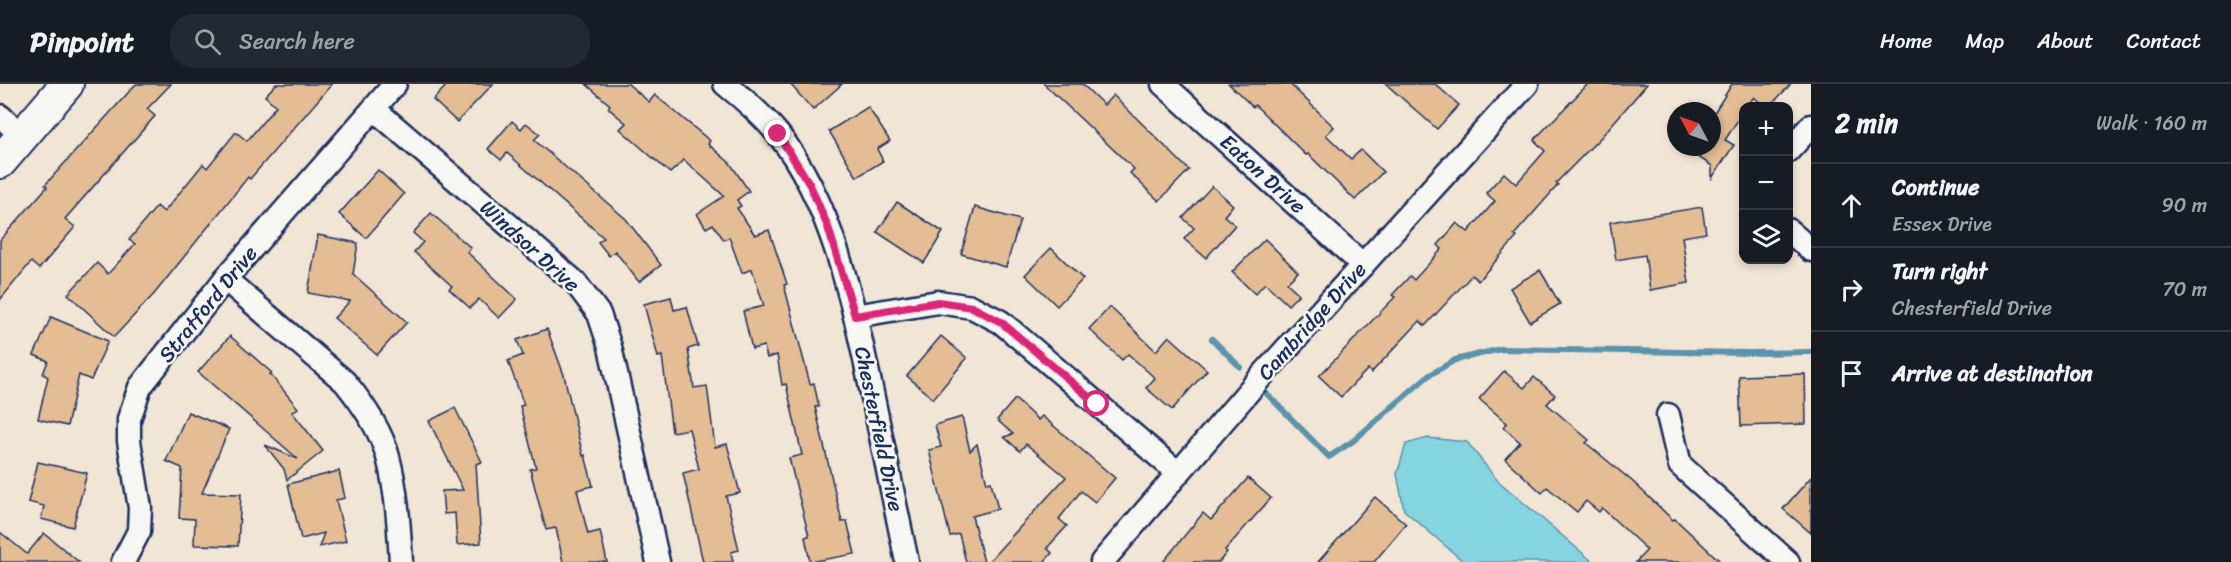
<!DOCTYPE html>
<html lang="en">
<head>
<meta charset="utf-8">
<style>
	:root { --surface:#171b24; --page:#242831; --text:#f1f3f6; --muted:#9ea1a6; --line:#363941 }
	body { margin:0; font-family:Sriracha,sans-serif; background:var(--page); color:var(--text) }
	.controls { position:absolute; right:18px; top:18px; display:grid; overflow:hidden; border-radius:12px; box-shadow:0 3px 9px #0003 }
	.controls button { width:54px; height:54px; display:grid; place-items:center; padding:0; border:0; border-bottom:2px solid var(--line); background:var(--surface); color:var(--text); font:30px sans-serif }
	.compass { position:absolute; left:1667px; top:18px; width:54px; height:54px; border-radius:50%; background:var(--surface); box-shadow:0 3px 9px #0003; rotate:311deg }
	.stop { position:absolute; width:18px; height:18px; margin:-14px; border:4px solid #db2777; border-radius:50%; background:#fff }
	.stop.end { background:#db2777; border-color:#fff; box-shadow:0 2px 6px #0008 }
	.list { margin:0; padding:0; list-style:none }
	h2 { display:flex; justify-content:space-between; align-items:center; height:78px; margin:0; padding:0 24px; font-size:26px }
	h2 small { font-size:20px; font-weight:400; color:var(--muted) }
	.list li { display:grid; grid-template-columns:39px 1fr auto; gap:18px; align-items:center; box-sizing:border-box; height:84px; padding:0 24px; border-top:2px solid var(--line) }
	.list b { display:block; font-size:22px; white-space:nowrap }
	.list p { margin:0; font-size:20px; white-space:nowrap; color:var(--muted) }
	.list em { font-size:20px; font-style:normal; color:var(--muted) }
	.icon { flex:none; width:33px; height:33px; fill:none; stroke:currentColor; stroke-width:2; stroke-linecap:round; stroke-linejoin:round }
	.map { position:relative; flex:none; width:1811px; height:478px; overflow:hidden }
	header { display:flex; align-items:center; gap:36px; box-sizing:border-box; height:84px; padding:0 30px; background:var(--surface); border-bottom:2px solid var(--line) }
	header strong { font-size:28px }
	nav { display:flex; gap:33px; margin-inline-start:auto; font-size:21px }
	.search { width:420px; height:54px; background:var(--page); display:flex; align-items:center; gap:15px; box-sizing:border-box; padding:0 21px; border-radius:24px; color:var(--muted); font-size:22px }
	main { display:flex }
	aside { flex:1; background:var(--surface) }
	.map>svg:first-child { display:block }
	.water { fill:#85d5e0; stroke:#5b93ac; stroke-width:1.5 }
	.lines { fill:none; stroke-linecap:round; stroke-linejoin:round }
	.stream { stroke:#5b93ac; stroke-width:6 }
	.building { fill:#e4bd94; stroke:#1b2f5e; stroke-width:1.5 }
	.street-casing { stroke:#1b2f5e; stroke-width:27 }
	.secondary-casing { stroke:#1b2f5e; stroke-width:36 }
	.street { stroke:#f6f6f2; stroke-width:22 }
	.secondary { stroke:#f6f6f2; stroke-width:32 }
	.route { stroke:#db2777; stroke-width:8 }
	.labels { text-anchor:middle; stroke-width:5; stroke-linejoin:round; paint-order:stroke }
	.street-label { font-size:21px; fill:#1b2f5e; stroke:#f6f6f2 }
</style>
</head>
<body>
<header>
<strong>Pinpoint</strong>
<div class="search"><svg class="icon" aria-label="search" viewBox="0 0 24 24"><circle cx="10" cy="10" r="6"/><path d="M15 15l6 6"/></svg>Search here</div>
<nav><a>Home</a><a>Map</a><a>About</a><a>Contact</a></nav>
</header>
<main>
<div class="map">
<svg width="1811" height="478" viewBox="0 0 1811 478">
	<rect width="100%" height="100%" fill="#f1e5d6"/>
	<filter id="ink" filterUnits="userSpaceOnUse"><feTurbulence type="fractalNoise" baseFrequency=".0167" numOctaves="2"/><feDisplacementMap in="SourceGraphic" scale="12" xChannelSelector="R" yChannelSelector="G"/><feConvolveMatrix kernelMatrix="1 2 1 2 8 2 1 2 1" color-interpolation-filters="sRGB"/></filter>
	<g filter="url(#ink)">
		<polygon class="water" points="1428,354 1467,358 1497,396 1593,478 1464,478 1404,426 1397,390 1406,360"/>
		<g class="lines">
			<g class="stream">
				<polyline points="1212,255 1240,283"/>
				<polyline points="1266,309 1329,373 1353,357 1428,292 1455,276 1501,265 1749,269 1811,268"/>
			</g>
		</g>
		<g class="building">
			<polygon points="136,0 171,0 147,25 155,32 65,135 75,143 39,185 31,178 0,216 0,156 47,103 45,101"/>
			<polygon points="276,0 332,0 250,95 248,93 155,209 114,253 68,210 97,179 108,190 135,160 129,156 157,122 164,128 203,80 207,84 236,48 247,57 276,22 265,12"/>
			<polygon points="448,0 493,0 457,38 433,16"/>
			<polygon points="586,0 628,0 649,18 655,11 710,57 708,60 730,79 749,107 737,116 741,122 737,124 755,151 769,146 787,200 784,201 810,300 814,299 819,323 815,323 842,438 847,437 855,470 810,478 805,453 809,452 789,374 802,371 786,300 782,301 777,271 767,274 764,262 752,265 743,227 764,222 752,185 742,189 729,153 724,156 713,140 706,144 697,130 724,112 684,76 670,89 620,45 626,39 608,24 610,21"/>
			<polygon points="790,0 842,0 813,26"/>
			<polygon points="1044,0 1082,0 1104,21 1113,11 1189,86 1159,117 1130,89 1134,85"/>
			<polygon points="1229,0 1290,0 1334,43 1326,51 1351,75 1361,66 1383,88 1355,116 1308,70 1306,71 1255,21 1253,23"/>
			<polygon points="1386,0 1435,0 1459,21 1437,45"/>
			<polygon points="1588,0 1647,0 1602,52 1556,99 1558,101 1514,151 1517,153 1478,197 1472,191 1425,242 1420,237 1371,289 1368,285 1341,313 1319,292 1395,213 1392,211 1410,192 1414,196 1442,165 1438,161 1457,139 1468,148 1495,117 1486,109 1504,89 1516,100 1545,67 1534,56"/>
			<polygon points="1732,0 1791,0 1770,22 1764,22 1754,13 1747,22 1743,22 1743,28 1725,56 1734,61 1712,94 1712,82 1683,63 1712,63 1712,32"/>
			<polygon points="868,23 890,57 877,65 883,77 857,93 829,47"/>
			<polygon points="512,37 521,45 526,39 540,50 534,56 626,135 661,181 639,198 615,167 609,172 598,158 604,154 507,69 501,76 488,65"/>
			<polygon points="378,86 404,110 366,154 339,130"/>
			<polygon points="1212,102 1233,121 1224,132 1235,141 1206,174 1184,155 1194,144 1183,134"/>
			<polygon points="897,118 943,148 924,179 877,148"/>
			<polygon points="975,123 1020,136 1006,183 961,170"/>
			<polygon points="1702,123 1706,149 1682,153 1689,199 1650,206 1645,171 1616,176 1610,138"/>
			<polygon points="431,129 471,164 467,168 517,215 499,234 479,215 470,224 449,205 452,202 414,168 423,158 413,149"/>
			<polygon points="318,151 358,159 353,190 407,238 377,271 334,234 350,217 308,209"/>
			<polygon points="1265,155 1298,188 1287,199 1299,210 1288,221 1265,199 1255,210 1232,188"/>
			<polygon points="1051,164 1083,195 1057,222 1025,191"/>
			<polygon points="1540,186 1560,220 1530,238 1510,204"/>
			<polygon points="671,213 674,226 687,223 698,262 688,265 694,304 707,302 715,363 727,360 740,409 726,412 739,466 731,468 733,478 703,478 683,389 699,385 689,345 672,348 662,272 658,273 644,220"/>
			<polygon points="1110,223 1156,267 1169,252 1207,286 1172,326 1146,304 1155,294 1128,270 1122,276 1089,245"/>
			<polygon points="51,233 108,257 91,296 79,291 67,342 38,335 48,293 43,290 48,277 34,271"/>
			<polygon points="547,245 564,291 583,372 585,371 593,402 577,406 588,450 600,447 607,478 563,478 556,444 546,446 530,385 536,384 520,322 524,321 508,277 523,271 517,256"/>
			<polygon points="230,252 272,289 270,290 298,324 292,328 323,367 287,396 284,385 265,361 298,375 198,288"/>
			<polygon points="941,252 967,274 933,315 907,292"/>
			<polygon points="1504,287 1524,304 1534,293 1555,311 1547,320 1589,356 1586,359 1632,397 1673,436 1675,435 1721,478 1636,478 1647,466 1602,424 1599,428 1586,417 1577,428 1547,403 1542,409 1505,375 1520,358 1503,343 1507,339 1479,315"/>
			<polygon points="1805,290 1806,340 1741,342 1739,292"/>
			<polygon points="1015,315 1038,336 1042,332 1115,394 1095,418 1081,407 1059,435 1067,442 1047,464 1052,469 1044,478 988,478 1066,393 1026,360 1020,367 1004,353 1013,350 997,336"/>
			<polygon points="455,324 482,378 476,380 481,459 457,461 455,429 444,430 442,407 463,406 429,337"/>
			<polygon points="188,328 229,345 202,409 241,410 238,462 194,461 195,435 179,434 182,384 166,377"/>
			<polygon points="962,333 970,367 977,360 987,399 991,398 998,425 972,432 984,478 966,478 959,450 950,452 929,366 941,363 935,341"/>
			<polygon points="38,378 87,389 73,443 41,435 44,422 28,418"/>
			<polygon points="339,387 345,414 336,416 346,457 319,463 324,449 301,455 288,400"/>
			<polygon points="1811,393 1811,449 1783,425"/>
			<polygon points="1248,394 1271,414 1225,466 1227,468 1219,478 1163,478 1203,429 1211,436"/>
			<polygon points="1375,413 1406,440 1374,478 1318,478"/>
			<polygon points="0,448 27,470 44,449 79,478 0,478"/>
		</g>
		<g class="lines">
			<g class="street-casing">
				<g id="street">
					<path d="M 725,0 C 744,15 763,32 778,50 C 833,119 854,224 872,309 C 884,365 895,422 907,478"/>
					<polyline points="1163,0 1363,181"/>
					<polyline points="374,25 575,198 599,230 610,263 658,478"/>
					<polyline points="0,32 23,52"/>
					<polyline points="1788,67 1811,42"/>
					<polyline points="1788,146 1811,166"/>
					<path d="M 225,195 L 345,298 C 362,319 381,346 388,373 C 397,407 399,443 401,478"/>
					<polyline points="855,232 938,218 972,223 1001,238 1177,388"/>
					<polyline points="1668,331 1680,381 1788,478"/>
					<polyline points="123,478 139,447 140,424 129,357 129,335 140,303 225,195 395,0"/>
					<polyline points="1102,478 1260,294 1527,0"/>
				</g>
			</g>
			<g class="secondary-casing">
				<polyline id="secondary" points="0,78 67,0"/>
			</g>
			<use href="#street" class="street"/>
			<use href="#secondary" class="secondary"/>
		</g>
	</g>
	<g class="lines" filter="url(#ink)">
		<polyline class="route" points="778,50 810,101 828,143 855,232 938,218 972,223 1001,238 1097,320"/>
	</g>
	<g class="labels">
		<g class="street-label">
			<text transform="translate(1263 90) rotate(42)" y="7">Eaton Drive</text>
			<text transform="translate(530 162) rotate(42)" y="7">Windsor Drive</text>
			<text transform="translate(208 220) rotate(-51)" y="7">Stratford Drive</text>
			<text transform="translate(1312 237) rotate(-48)" y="7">Cambridge Drive</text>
			<text transform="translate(879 345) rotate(78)" y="7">Chesterfield Drive</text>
		</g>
	</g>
</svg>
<div class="controls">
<button>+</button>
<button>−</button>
<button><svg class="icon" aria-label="layers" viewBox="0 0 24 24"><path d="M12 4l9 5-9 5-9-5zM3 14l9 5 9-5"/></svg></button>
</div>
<svg class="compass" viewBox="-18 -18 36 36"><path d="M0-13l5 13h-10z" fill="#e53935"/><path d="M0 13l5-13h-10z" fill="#9ea1a6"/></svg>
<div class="stop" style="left:1097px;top:320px"></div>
<div class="stop end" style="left:778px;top:50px"></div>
</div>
<aside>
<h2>2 min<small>Walk · 160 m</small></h2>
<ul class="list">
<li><svg class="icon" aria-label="ahead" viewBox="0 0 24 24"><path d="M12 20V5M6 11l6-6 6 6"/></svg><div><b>Continue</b><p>Essex Drive</p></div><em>90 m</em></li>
<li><svg class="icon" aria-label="right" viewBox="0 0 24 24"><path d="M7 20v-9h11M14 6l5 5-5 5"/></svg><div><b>Turn right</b><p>Chesterfield Drive</p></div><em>70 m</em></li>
<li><svg class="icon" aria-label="arrive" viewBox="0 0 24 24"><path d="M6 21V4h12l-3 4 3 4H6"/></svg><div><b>Arrive at destination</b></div></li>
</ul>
</aside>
</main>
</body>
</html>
